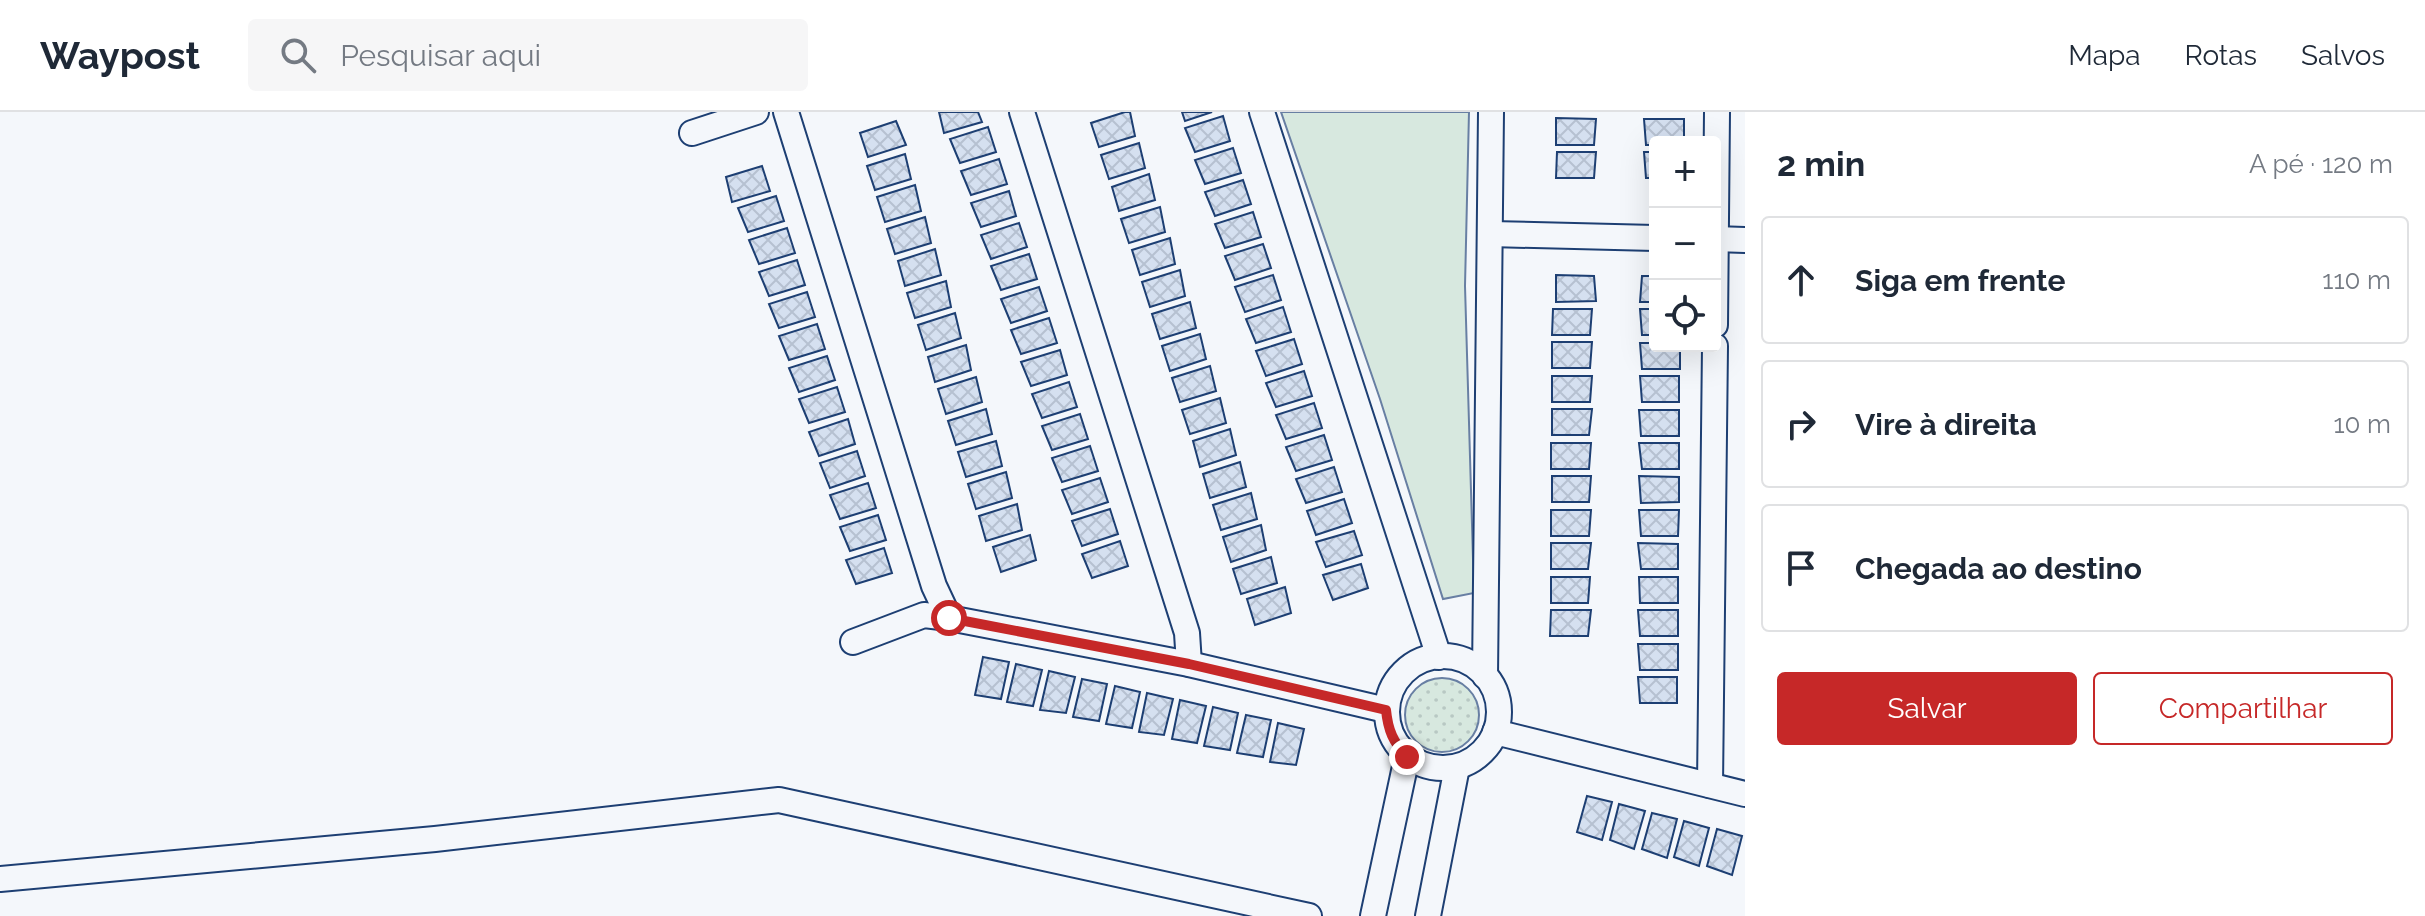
<!DOCTYPE html>
<html lang="pt">
<head>
<meta charset="utf-8">
<style>
	:root { --surface:#fff; --page:#f6f6f7; --text:#1f2937; --muted:#747a83; --line:#e0e1e3; --accent:#c62828 }
	body { margin:0; font-family:Raleway,sans-serif; background:var(--page); color:var(--text) }
	.controls { position:absolute; right:24px; top:24px; display:grid; overflow:hidden; border-radius:8px; box-shadow:0 8px 32px #0002 }
	.controls button { width:72px; height:72px; display:grid; place-items:center; padding:0; border:0; border-bottom:2px solid var(--line); background:var(--surface); color:var(--text); font:40px sans-serif }
	.stop { position:absolute; width:24px; height:24px; margin:-18px; border:6px solid #c62828; border-radius:50%; background:#fff }
	.stop.end { background:#c62828; border-color:#fff; box-shadow:0 2px 8px #0008 }
	.list { margin:0; padding:0; list-style:none }
	h2 { display:flex; justify-content:space-between; align-items:center; height:104px; margin:0; padding:0 32px; font-size:34px }
	h2 small { font-size:26px; font-weight:400; color:var(--muted) }
	.list li { display:grid; grid-template-columns:52px 1fr auto; gap:24px; align-items:center; box-sizing:border-box; height:128px; margin:0 16px 16px; padding:0 16px; border:2px solid var(--line); border-radius:8px }
	.list b { display:block; font-size:30px; white-space:nowrap }
	.list em { font-size:26px; font-style:normal; color:var(--muted) }
	.actions { display:flex; gap:16px; padding:24px 32px }
	.actions a { flex:1; padding:18px 0; border:2px solid var(--accent); border-radius:8px; text-align:center; font-size:28px; color:var(--accent) }
	.actions .main { background:var(--accent); color:#fff }
	.icon { flex:none; width:44px; height:44px; fill:none; stroke:currentColor; stroke-width:2; stroke-linecap:round; stroke-linejoin:round }
	.map { position:relative; flex:none; width:1745px; height:804px; overflow:hidden }
	header { display:flex; align-items:center; gap:48px; box-sizing:border-box; height:112px; padding:0 40px; background:var(--surface); border-bottom:2px solid var(--line) }
	header strong { font-size:38px }
	nav { display:flex; gap:44px; margin-inline-start:auto; font-size:28px }
	.search { width:560px; height:72px; background:var(--page); display:flex; align-items:center; gap:20px; box-sizing:border-box; padding:0 28px; border-radius:8px; color:var(--muted); font-size:30px }
	main { display:flex }
	aside { flex:1; background:var(--surface) }
	.map>svg:first-child { display:block }
	.grass { fill:url(#grass-dots); stroke:#687fa3; stroke-width:2 }
	.green { fill:#d7e8df; stroke:#687fa3; stroke-width:2 }
	.building { fill:url(#building-cross-hatch); stroke:#1d3f73; stroke-width:2 }
	.lines { fill:none; stroke-linecap:round; stroke-linejoin:round }
	.street-casing { stroke:#1d3f73; stroke-width:28 }
	.street { stroke:#f4f7fb; stroke-width:24 }
	.route { stroke:#c62828; stroke-width:10 }
</style>
</head>
<body>
<header>
<strong>Waypost</strong>
<div class="search"><svg class="icon" aria-label="search" viewBox="0 0 24 24"><circle cx="10" cy="10" r="6"/><path d="M15 15l6 6"/></svg>Pesquisar aqui</div>
<nav><a>Mapa</a><a>Rotas</a><a>Salvos</a></nav>
</header>
<main>
<div class="map">
<svg width="1745" height="804" viewBox="0 0 1745 804">
	<defs>
		<pattern id="grass-dots" width="8" height="8" patternUnits="userSpaceOnUse" patternTransform="scale(2)"><rect width="8" height="8" fill="#d7e8df"/><path d="M2 2h.1M6 6h.1" fill="none" stroke="#b8c8c3" stroke-width="1.8" stroke-linecap="round"/></pattern>
		<pattern id="building-cross-hatch" width="8" height="8" patternUnits="userSpaceOnUse" patternTransform="scale(2)"><rect width="8" height="8" fill="#d5e0f0"/><path d="M0 0l8 8M0 8l8-8" fill="none" stroke="#b6c1d1"/></pattern>
	</defs>
	<rect width="100%" height="100%" fill="#f4f7fb"/>
	<circle class="grass" cx="1442" cy="603" r="37"/>
	<polygon class="green" points="1281,0 1469,0 1465,174 1474,481 1443,487 1380,287"/>
	<g class="building">
		<polygon points="939,0 978,0 982,10 944,21"/>
		<polygon points="1125,0 1130,0 1135,24 1099,35 1091,11"/>
		<polygon points="1182,0 1212,0 1185,9"/>
		<polygon points="1223,4 1230,29 1195,40 1185,16"/>
		<polygon points="1556,6 1596,7 1594,33 1556,33"/>
		<polygon points="1644,7 1684,7 1684,30 1655,30 1655,33 1646,33"/>
		<polygon points="896,9 906,33 868,45 860,21"/>
		<polygon points="988,15 996,40 960,51 950,27"/>
		<polygon points="1139,31 1145,56 1109,67 1101,43"/>
		<polygon points="1233,36 1241,61 1205,72 1195,48"/>
		<polygon points="1557,40 1596,40 1594,66 1556,66"/>
		<polygon points="1644,40 1655,40 1655,66 1646,66"/>
		<polygon points="905,42 911,67 875,78 867,54"/>
		<polygon points="999,47 1007,72 971,83 961,59"/>
		<polygon points="762,54 770,79 732,90 726,65"/>
		<polygon points="1149,62 1155,88 1119,99 1112,75"/>
		<polygon points="1243,68 1251,92 1215,104 1205,80"/>
		<polygon points="915,73 921,99 885,110 877,85"/>
		<polygon points="1009,79 1016,104 981,115 971,91"/>
		<polygon points="776,84 784,109 748,120 738,96"/>
		<polygon points="1160,95 1165,120 1129,131 1121,107"/>
		<polygon points="1253,100 1261,125 1225,136 1215,112"/>
		<polygon points="925,105 931,131 895,142 887,117"/>
		<polygon points="1019,111 1027,135 991,147 981,123"/>
		<polygon points="787,116 795,141 759,152 749,128"/>
		<polygon points="1170,126 1175,152 1140,163 1132,138"/>
		<polygon points="1263,132 1271,156 1235,168 1225,144"/>
		<polygon points="935,137 941,163 905,174 898,149"/>
		<polygon points="1029,142 1037,167 1001,178 991,154"/>
		<polygon points="797,148 805,173 769,184 759,160"/>
		<polygon points="1180,158 1185,184 1150,195 1142,170"/>
		<polygon points="1273,163 1281,188 1245,200 1235,175"/>
		<polygon points="1556,163 1594,164 1596,189 1556,190"/>
		<polygon points="1642,164 1655,164 1655,190 1640,190"/>
		<polygon points="946,169 951,195 915,206 907,181"/>
		<polygon points="1039,175 1047,199 1011,211 1001,187"/>
		<polygon points="807,180 815,205 779,216 769,192"/>
		<polygon points="1190,190 1196,216 1160,227 1152,202"/>
		<polygon points="1283,195 1291,220 1256,231 1246,207"/>
		<polygon points="1553,197 1592,197 1590,223 1552,223"/>
		<polygon points="1640,197 1655,197 1655,223 1642,223"/>
		<polygon points="955,201 961,226 926,238 918,213"/>
		<polygon points="1049,206 1057,231 1021,242 1011,218"/>
		<polygon points="817,212 825,237 789,248 779,224"/>
		<polygon points="1200,222 1206,247 1170,259 1162,234"/>
		<polygon points="1294,227 1302,252 1266,264 1256,239"/>
		<polygon points="1552,230 1592,230 1590,256 1552,256"/>
		<polygon points="1640,231 1655,231 1655,234 1680,234 1680,257 1642,257"/>
		<polygon points="966,233 971,258 935,270 928,245"/>
		<polygon points="1060,238 1067,263 1031,274 1021,250"/>
		<polygon points="827,244 835,268 799,280 789,256"/>
		<polygon points="1210,254 1216,279 1180,290 1172,266"/>
		<polygon points="1304,259 1312,284 1276,295 1266,271"/>
		<polygon points="1552,264 1592,264 1590,290 1552,290"/>
		<polygon points="1640,264 1679,264 1679,290 1642,290"/>
		<polygon points="976,265 982,290 946,302 938,277"/>
		<polygon points="1069,270 1077,295 1042,306 1032,282"/>
		<polygon points="837,275 845,300 809,311 799,287"/>
		<polygon points="1220,286 1226,311 1190,322 1182,298"/>
		<polygon points="1314,291 1322,316 1286,327 1276,303"/>
		<polygon points="986,297 992,322 956,333 948,309"/>
		<polygon points="1552,297 1592,297 1589,323 1552,323"/>
		<polygon points="1639,298 1679,298 1679,324 1641,324"/>
		<polygon points="1080,302 1088,327 1052,338 1042,314"/>
		<polygon points="848,307 855,332 819,344 809,320"/>
		<polygon points="1230,317 1236,343 1200,355 1193,329"/>
		<polygon points="1324,323 1332,348 1296,359 1286,335"/>
		<polygon points="996,329 1002,354 966,365 958,340"/>
		<polygon points="1551,331 1591,331 1589,357 1551,357"/>
		<polygon points="1639,331 1679,331 1679,357 1642,357"/>
		<polygon points="1090,334 1098,359 1062,370 1052,346"/>
		<polygon points="857,339 865,364 830,376 820,351"/>
		<polygon points="1240,350 1246,375 1210,386 1203,362"/>
		<polygon points="1334,355 1342,380 1306,391 1296,367"/>
		<polygon points="1006,360 1012,386 976,397 968,372"/>
		<polygon points="1552,364 1591,364 1589,390 1552,390"/>
		<polygon points="1639,364 1679,365 1679,390 1641,391"/>
		<polygon points="1100,366 1108,390 1072,402 1062,378"/>
		<polygon points="868,371 876,396 840,407 830,383"/>
		<polygon points="1251,381 1257,407 1221,418 1213,393"/>
		<polygon points="1344,387 1352,411 1316,423 1307,399"/>
		<polygon points="1017,392 1022,418 986,429 979,404"/>
		<polygon points="1110,397 1118,422 1082,434 1072,409"/>
		<polygon points="1551,398 1591,398 1589,424 1551,424"/>
		<polygon points="1639,398 1679,398 1678,424 1641,424"/>
		<polygon points="878,403 886,428 850,439 840,415"/>
		<polygon points="1261,413 1266,438 1231,450 1223,425"/>
		<polygon points="1354,419 1362,443 1326,455 1316,430"/>
		<polygon points="1030,423 1036,448 1001,460 993,435"/>
		<polygon points="1120,429 1128,454 1092,466 1082,442"/>
		<polygon points="1551,431 1591,431 1588,457 1551,457"/>
		<polygon points="1638,431 1678,432 1678,457 1641,457"/>
		<polygon points="884,436 892,461 856,472 846,448"/>
		<polygon points="1271,445 1277,471 1241,482 1233,457"/>
		<polygon points="1361,452 1368,476 1333,488 1323,463"/>
		<polygon points="1551,465 1590,465 1588,491 1551,491"/>
		<polygon points="1639,465 1678,465 1678,491 1640,491"/>
		<polygon points="1285,475 1291,501 1255,513 1247,487"/>
		<polygon points="1551,498 1591,498 1588,524 1550,524"/>
		<polygon points="1638,498 1678,498 1678,524 1640,524"/>
		<polygon points="1638,532 1678,532 1678,558 1640,558"/>
		<polygon points="983,545 1009,550 1001,587 975,583"/>
		<polygon points="1016,552 1042,558 1033,594 1007,590"/>
		<polygon points="1049,559 1075,565 1066,601 1040,598"/>
		<polygon points="1638,565 1677,565 1677,591 1640,591"/>
		<polygon points="1082,567 1107,572 1099,609 1073,605"/>
		<polygon points="1115,574 1140,580 1132,616 1106,612"/>
		<polygon points="1147,581 1173,587 1164,623 1139,620"/>
		<polygon points="1180,588 1206,594 1197,631 1172,627"/>
		<polygon points="1213,595 1238,601 1230,638 1204,634"/>
		<polygon points="1246,603 1271,608 1263,645 1237,641"/>
		<polygon points="1278,611 1304,617 1296,653 1270,650"/>
		<polygon points="1587,684 1612,690 1602,728 1577,720"/>
		<polygon points="1619,692 1645,699 1634,737 1610,728"/>
		<polygon points="1652,701 1677,707 1667,746 1642,737"/>
		<polygon points="1684,709 1709,716 1699,754 1674,745"/>
		<polygon points="1717,717 1742,724 1732,763 1707,754"/>
	</g>
	<g class="lines">
		<g class="street-casing">
			<g id="street">
				<polyline points="786,0 934,474 949,506"/>
				<polyline points="1022,0 1187,521 1189,552"/>
				<polyline points="1262,0 1439,545"/>
				<polyline points="692,21 756,0"/>
				<polyline points="1490,122 1655,126"/>
				<polyline points="1715,127 1745,128"/>
				<polyline points="1715,213 1717,0"/>
				<polyline points="853,530 924,503 949,506 1189,552 1386,598"/>
				<circle cx="1443" cy="600" r="56"/>
				<polyline points="1485,564 1491,0"/>
				<polyline points="1495,620 1745,682"/>
				<polyline points="1710,673 1715,234"/>
				<polyline points="0,767 435,727 779,688 1309,804"/>
				<polyline points="1373,804 1407,645"/>
				<polyline points="1428,804 1457,655"/>
			</g>
		</g>
		<use href="#street" class="street"/>
	</g>
	<g class="lines">
		<path class="route" d="M 949,506 L 1189,552 L 1386,598 C 1388,618 1393,630 1407,645"/>
	</g>
</svg>
<div class="controls">
<button>+</button>
<button>−</button>
<button><svg class="icon" aria-label="locate" viewBox="0 0 24 24"><circle cx="12" cy="12" r="6"/><path d="M12 2v4M12 18v4M2 12h4M18 12h4"/></svg></button>
</div>
<div class="stop" style="left:949px;top:506px"></div>
<div class="stop end" style="left:1407px;top:645px"></div>
</div>
<aside>
<h2>2 min<small>A pé · 120 m</small></h2>
<ul class="list">
<li><svg class="icon" aria-label="ahead" viewBox="0 0 24 24"><path d="M12 20V5M6 11l6-6 6 6"/></svg><div><b>Siga em frente</b></div><em>110 m</em></li>
<li><svg class="icon" aria-label="right" viewBox="0 0 24 24"><path d="M7 20v-9h11M14 6l5 5-5 5"/></svg><div><b>Vire à direita</b></div><em>10 m</em></li>
<li><svg class="icon" aria-label="arrive" viewBox="0 0 24 24"><path d="M6 21V4h12l-3 4 3 4H6"/></svg><div><b>Chegada ao destino</b></div></li>
</ul>
<div class="actions"><a class="main">Salvar</a><a>Compartilhar</a></div>
</aside>
</main>
</body>
</html>
